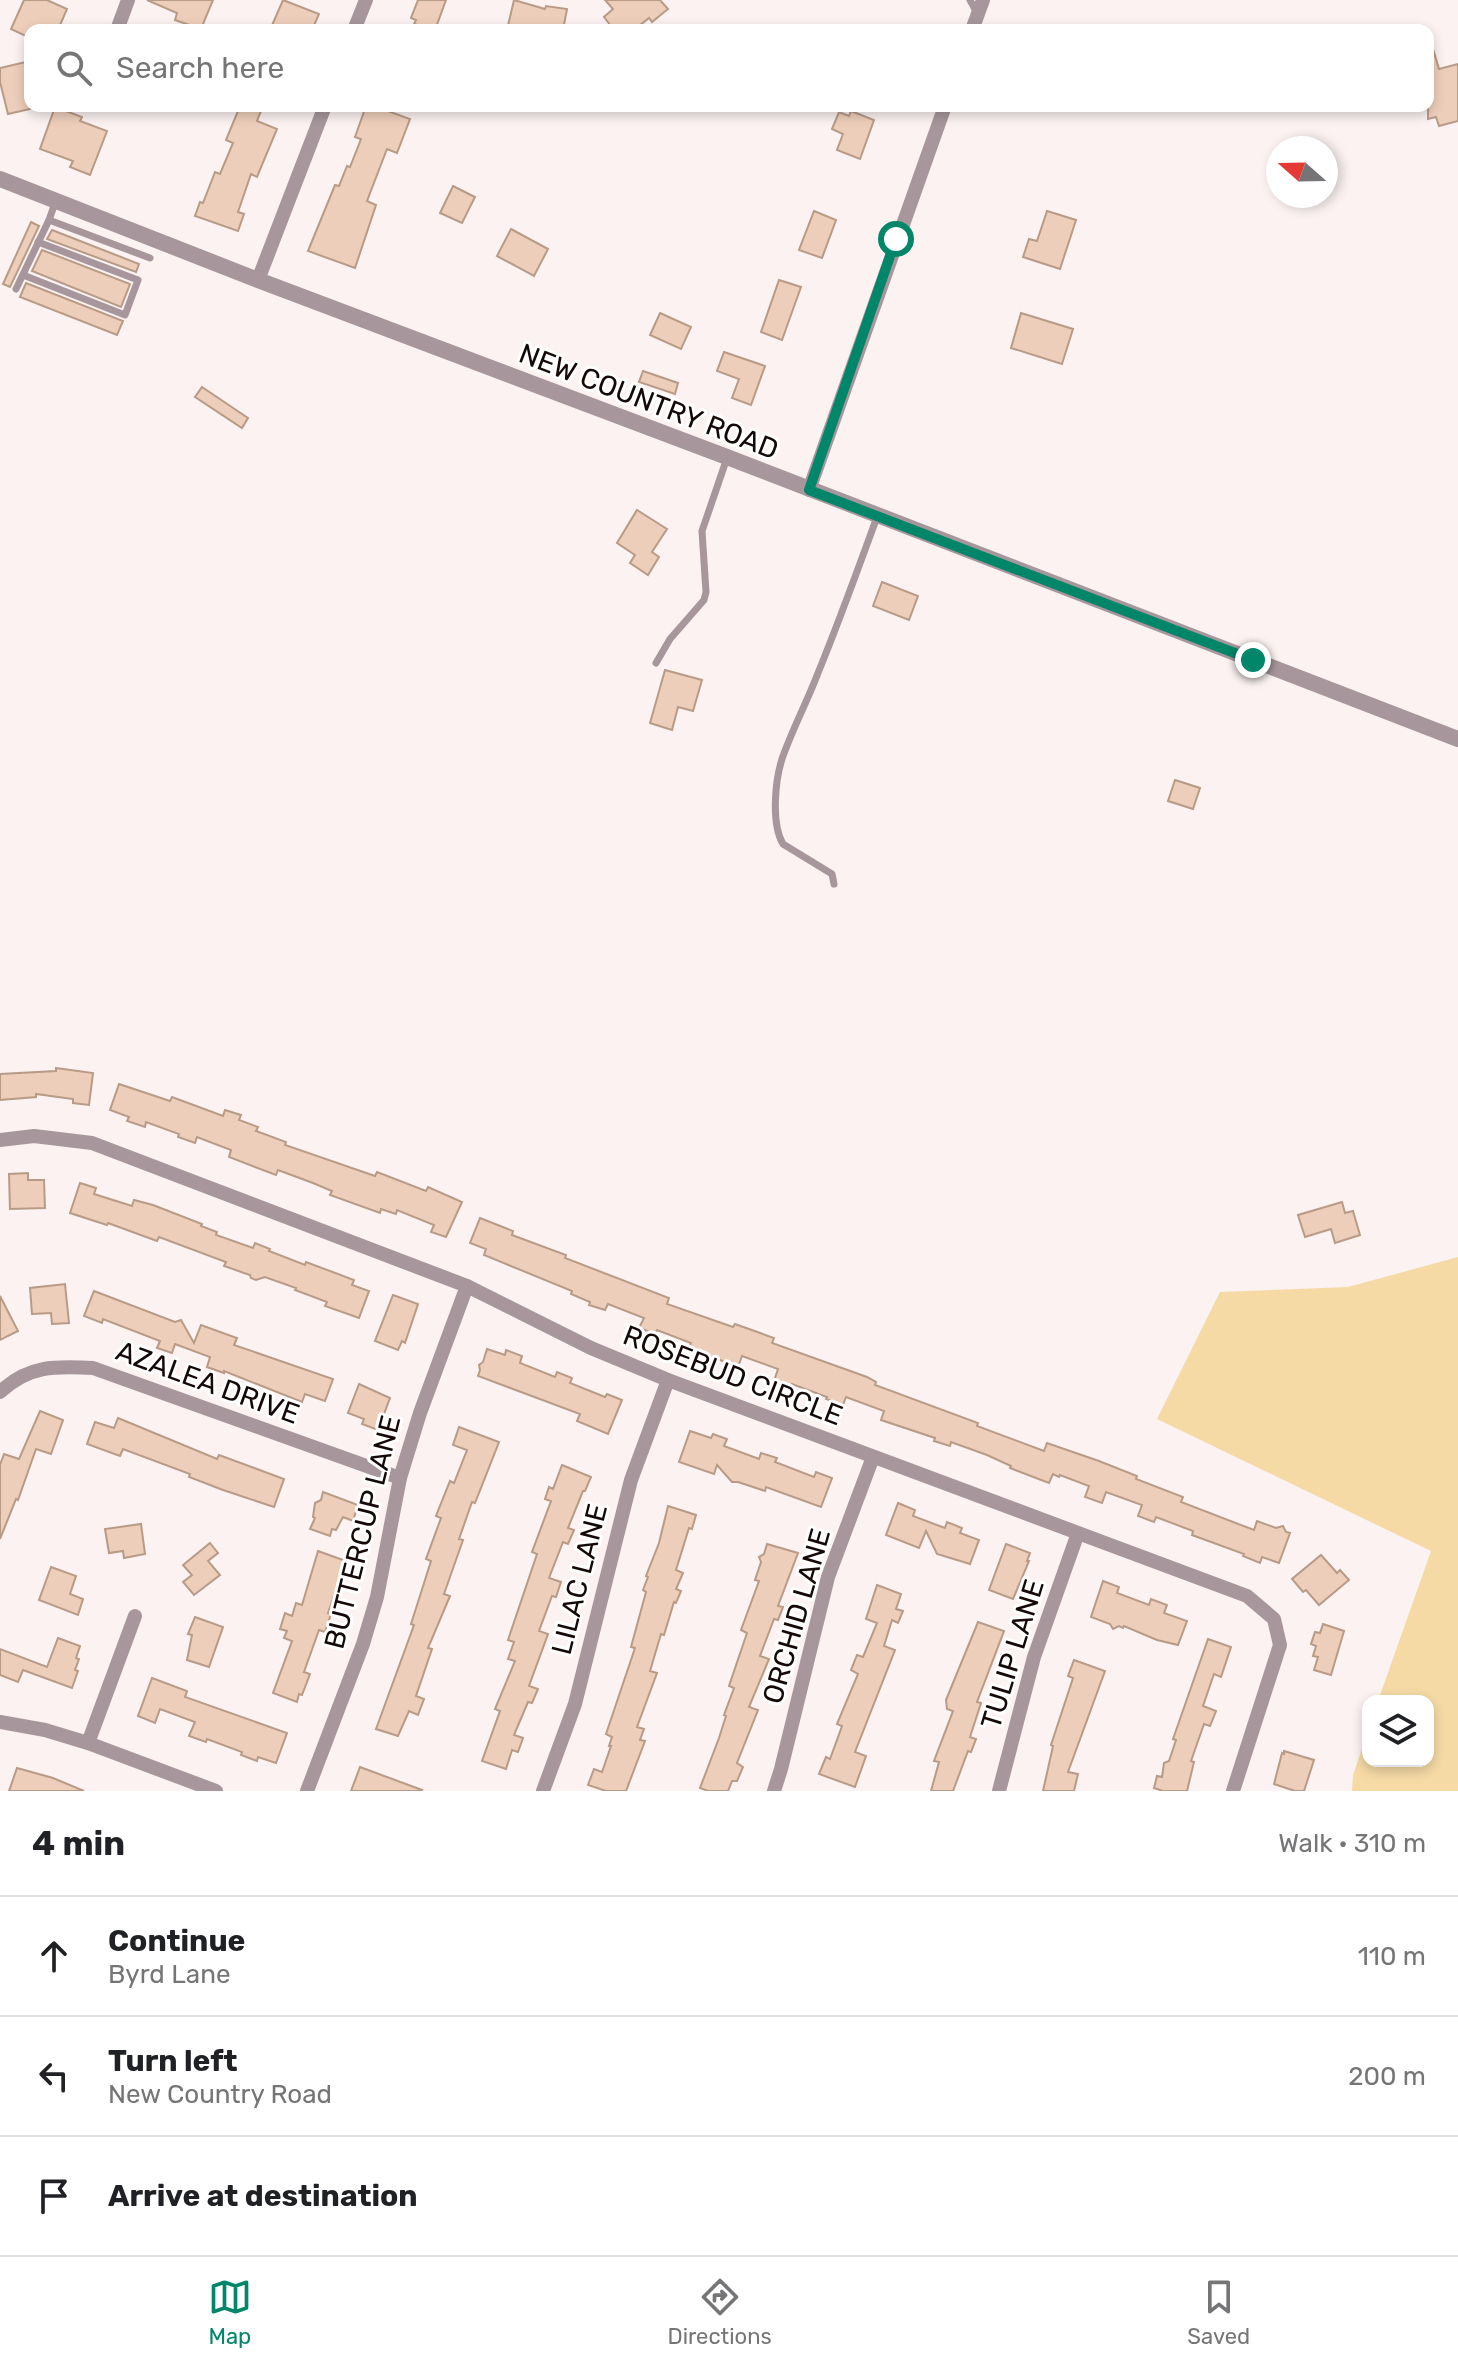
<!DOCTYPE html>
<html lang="en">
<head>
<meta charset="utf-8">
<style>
	:root { --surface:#fff; --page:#f2f2f2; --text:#202124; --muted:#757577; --line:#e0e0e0; --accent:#018669 }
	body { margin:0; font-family:Rubik,sans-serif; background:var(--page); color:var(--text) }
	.controls { position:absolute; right:24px; bottom:24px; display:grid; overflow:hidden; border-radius:16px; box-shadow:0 4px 12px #0003 }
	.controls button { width:72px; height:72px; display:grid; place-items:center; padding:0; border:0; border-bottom:2px solid var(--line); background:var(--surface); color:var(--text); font:40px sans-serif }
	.compass { position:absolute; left:1266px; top:136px; width:72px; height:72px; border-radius:50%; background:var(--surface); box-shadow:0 4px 12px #0003; rotate:290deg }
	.stop { position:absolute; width:24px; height:24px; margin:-18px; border:6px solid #018669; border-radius:50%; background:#fff }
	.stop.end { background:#018669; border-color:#fff; box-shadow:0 2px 8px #0008 }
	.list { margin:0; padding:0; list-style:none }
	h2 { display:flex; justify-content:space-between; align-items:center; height:104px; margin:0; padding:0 32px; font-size:34px }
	h2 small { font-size:26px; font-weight:400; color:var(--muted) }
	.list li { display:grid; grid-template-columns:52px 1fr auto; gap:24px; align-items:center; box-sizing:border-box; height:120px; padding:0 32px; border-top:2px solid var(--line) }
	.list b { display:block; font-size:30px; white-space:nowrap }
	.list p { margin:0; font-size:26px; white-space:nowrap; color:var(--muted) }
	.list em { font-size:26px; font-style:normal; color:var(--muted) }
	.icon { flex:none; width:44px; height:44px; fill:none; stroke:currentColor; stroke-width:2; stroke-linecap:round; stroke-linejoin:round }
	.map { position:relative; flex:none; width:1458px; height:1791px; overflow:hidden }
	.search { position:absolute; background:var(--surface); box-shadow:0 4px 12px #0003; left:24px; right:24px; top:24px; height:88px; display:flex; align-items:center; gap:20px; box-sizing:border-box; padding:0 28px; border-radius:16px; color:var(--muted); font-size:30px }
	.sheet { height:464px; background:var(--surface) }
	nav { display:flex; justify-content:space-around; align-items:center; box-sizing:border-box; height:112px; border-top:2px solid var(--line); background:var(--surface); font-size:22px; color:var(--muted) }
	nav a { display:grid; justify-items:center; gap:4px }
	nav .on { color:var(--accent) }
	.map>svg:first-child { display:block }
	.green { fill:#f5daa6 }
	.building { fill:#edceba; stroke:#b89b87; stroke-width:2 }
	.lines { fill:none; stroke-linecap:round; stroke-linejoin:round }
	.service { stroke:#a7979c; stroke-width:7 }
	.minor { stroke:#a7979c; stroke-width:14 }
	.tertiary { stroke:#a7979c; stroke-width:16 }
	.route { stroke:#018669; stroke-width:10 }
	.labels { text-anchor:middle; stroke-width:6; stroke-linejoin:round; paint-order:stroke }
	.street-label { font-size:28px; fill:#150908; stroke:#fff }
</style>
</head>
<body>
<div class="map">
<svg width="1458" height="1791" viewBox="0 0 1458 1791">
	<rect width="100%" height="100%" fill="#fbf2f1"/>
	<polygon class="green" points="1458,1257 1458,1791 1352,1791 1353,1775 1368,1731 1368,1761 1428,1761 1428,1701 1378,1701 1431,1551 1157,1419 1220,1292 1348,1287"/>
	<g class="building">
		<polygon points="24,0 47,0 67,9 58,30 30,30 30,38 11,29"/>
		<polygon points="147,0 213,0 201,29 175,20 177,13"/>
		<polygon points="283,0 319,14 312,30 270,30"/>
		<polygon points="418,0 446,0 435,30 414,24 416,20 411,18"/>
		<polygon points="514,0 545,9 546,6 567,9 563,30 507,30"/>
		<polygon points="605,0 660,0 668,9 652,22 649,18 634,30 614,30 604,17 613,9"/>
		<polygon points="1431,42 1439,69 1458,64 1458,121 1439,126 1436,117 1428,119 1428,43"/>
		<polygon points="30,61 30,109 8,114 0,82 0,68"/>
		<polygon points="240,106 263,106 257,121 277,129 257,177 251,174 238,212 244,214 238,231 195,216 200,202 203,203 215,172 220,174 233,143 226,140"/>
		<polygon points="366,106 374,106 410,119 397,153 387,149 367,201 376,205 355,268 308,251 335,185 339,186 347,166 350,167 361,139 355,137"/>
		<polygon points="55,107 82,117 80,121 107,131 90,175 70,167 73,161 40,149"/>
		<polygon points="851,111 874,120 860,159 837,150 843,134 832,129 839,112 849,116"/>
		<polygon points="453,186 475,197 462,223 440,213"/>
		<polygon points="814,211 836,220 822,258 799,250"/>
		<polygon points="1047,211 1076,220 1060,269 1023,257 1029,239 1037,241"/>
		<polygon points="31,222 39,226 10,287 3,284"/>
		<polygon points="511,229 548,249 534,276 497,256"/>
		<polygon points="52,230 139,264 136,272 47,239"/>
		<polygon points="42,250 130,284 121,307 32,271"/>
		<polygon points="779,280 801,287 782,340 761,332"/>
		<polygon points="26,283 123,321 117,335 20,297"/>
		<polygon points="660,313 691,327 681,349 650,335"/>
		<polygon points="1021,313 1073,329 1062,364 1011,348"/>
		<polygon points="724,352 765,366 751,405 732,398 739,379 717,371"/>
		<polygon points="643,371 678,383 675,394 639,382"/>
		<polygon points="202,387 248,418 242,428 195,397"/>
		<polygon points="637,510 667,529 652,552 659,557 648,575 630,563 635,555 617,543"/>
		<polygon points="882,582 918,596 909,620 873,606"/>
		<polygon points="665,670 702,680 693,711 678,707 672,730 650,723"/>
		<polygon points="1175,780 1200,788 1193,809 1168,801"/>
		<polygon points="56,1068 93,1073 89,1105 73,1103 73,1099 36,1094 36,1097 0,1100 0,1074 56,1071"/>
		<polygon points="119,1084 170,1101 172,1097 223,1116 225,1110 241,1115 239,1120 258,1127 256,1131 286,1142 285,1145 375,1176 377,1172 426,1191 428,1187 462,1202 446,1237 431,1232 434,1225 397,1210 396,1214 381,1209 380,1213 330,1195 332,1191 313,1183 278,1170 276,1175 229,1157 231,1150 197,1137 195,1143 178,1137 179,1134 146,1122 145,1127 127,1121 129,1117 110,1110"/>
		<polygon points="28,1173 28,1180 44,1180 45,1208 10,1209 9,1174"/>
		<polygon points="80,1183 96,1188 94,1194 132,1206 134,1200 153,1205 202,1224 201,1226 217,1232 216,1235 253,1248 255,1243 270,1249 269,1251 305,1265 306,1262 354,1280 352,1285 369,1291 359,1318 325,1306 327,1302 295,1290 296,1288 265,1277 256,1280 251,1278 250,1275 224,1266 226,1262 159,1237 157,1241 108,1223 107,1225 70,1213"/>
		<polygon points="1342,1202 1345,1213 1353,1211 1360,1235 1335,1243 1331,1229 1305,1237 1298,1215"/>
		<polygon points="480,1218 513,1231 512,1235 566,1255 565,1258 669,1298 667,1304 733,1327 735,1324 774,1338 772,1343 867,1377 876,1382 875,1385 978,1423 977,1426 1044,1451 1047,1443 1099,1461 1137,1476 1136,1479 1183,1497 1181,1502 1254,1530 1257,1521 1276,1528 1283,1526 1286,1532 1290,1533 1279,1563 1262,1557 1260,1563 1243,1556 1244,1554 1192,1535 1193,1531 1156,1517 1154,1522 1138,1516 1142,1505 1106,1492 1102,1503 1085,1497 1089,1486 1060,1475 1059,1477 1053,1474 1049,1483 1010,1468 1011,1466 987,1455 951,1442 950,1446 934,1441 935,1438 881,1420 884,1411 846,1397 843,1405 826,1399 827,1397 792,1384 791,1388 774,1381 778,1369 742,1356 738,1367 689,1348 691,1343 657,1330 655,1334 639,1328 644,1318 608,1304 605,1310 589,1305 590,1302 571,1294 572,1291 484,1255 486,1249 470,1243"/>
		<polygon points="65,1284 69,1323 52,1324 51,1313 32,1314 30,1288"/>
		<polygon points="94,1291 175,1322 181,1320 194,1343 201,1325 237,1338 234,1345 333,1379 325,1401 305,1394 302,1402 224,1371 224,1373 207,1367 210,1357 175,1344 172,1353 157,1348 160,1341 103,1319 102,1323 84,1316"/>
		<polygon points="393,1295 418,1304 405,1343 402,1341 398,1350 375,1341"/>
		<polygon points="0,1296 18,1331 0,1340"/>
		<polygon points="487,1349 505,1355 506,1350 522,1356 520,1363 555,1377 557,1372 572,1378 570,1383 605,1397 607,1394 622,1400 608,1434 577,1421 580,1414 478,1376 480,1370 479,1365 483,1362"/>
		<polygon points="359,1384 390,1398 378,1430 362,1424 364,1419 348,1413"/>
		<polygon points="40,1411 63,1420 51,1454 36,1449 18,1500 16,1499 0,1539 0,1465 4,1454 19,1459"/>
		<polygon points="118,1418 217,1459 219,1455 284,1479 274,1507 223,1490 189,1477 190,1474 123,1449 120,1456 87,1444 95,1422 114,1428"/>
		<polygon points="459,1427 499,1442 475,1503 472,1502 459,1539 463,1540 444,1594 450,1596 428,1648 432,1649 416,1696 424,1699 418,1715 409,1711 398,1736 376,1729 414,1625 411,1624 431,1561 426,1559 441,1518 436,1516 450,1481 454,1483 467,1450 453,1445"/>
		<polygon points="690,1431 711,1438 713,1434 727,1439 724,1446 759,1459 761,1453 777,1458 775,1462 814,1477 816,1472 832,1478 821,1507 766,1487 765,1491 738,1482 732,1482 717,1465 714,1474 679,1462"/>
		<polygon points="562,1465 591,1477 585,1491 583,1491 568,1528 574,1530 568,1544 563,1542 549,1578 561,1582 556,1597 552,1596 539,1631 548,1634 529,1686 538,1689 532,1703 528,1702 514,1735 523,1738 518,1752 512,1750 506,1769 482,1761 500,1711 495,1709 515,1661 508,1659 514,1642 508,1640 537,1554 532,1552 551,1501 545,1499 549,1487 553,1489"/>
		<polygon points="323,1492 358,1505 353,1521 343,1517 336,1530 332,1529 330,1536 310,1529 315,1518 313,1517 315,1503 321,1500"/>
		<polygon points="898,1503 915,1510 913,1516 945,1528 947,1522 962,1528 960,1533 979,1540 970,1564 937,1554 926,1531 919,1548 886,1535"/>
		<polygon points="668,1506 696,1515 692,1529 689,1528 676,1570 683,1573 676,1589 681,1591 676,1603 674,1602 664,1635 661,1634 650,1671 657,1673 637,1727 644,1729 640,1740 645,1741 626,1791 606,1791 588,1785 594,1769 602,1772 611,1746 609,1746 612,1737 606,1734 635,1648 631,1647 646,1592 643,1590 648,1577 646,1576 659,1543"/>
		<polygon points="141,1524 145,1554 124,1558 123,1551 109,1553 105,1529"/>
		<polygon points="210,1543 218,1553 208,1561 220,1575 194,1595 183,1582 192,1575 183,1565"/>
		<polygon points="767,1544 798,1553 778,1606 783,1607 778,1620 774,1619 760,1656 769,1659 749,1707 758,1710 737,1763 743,1767 737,1781 732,1781 728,1791 708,1791 700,1788 719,1738 726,1716 724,1715 734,1688 729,1686 747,1633 741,1630 759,1581 755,1580 761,1562 759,1557 764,1554"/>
		<polygon points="1006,1544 1030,1553 1027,1561 1029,1561 1013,1599 989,1590"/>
		<polygon points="318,1551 346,1561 328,1613 331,1614 325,1632 319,1630 304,1672 310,1674 302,1695 299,1694 297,1702 273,1693 292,1641 284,1638 287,1631 280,1629 285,1613 292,1616 296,1603 302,1605"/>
		<polygon points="1321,1555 1337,1573 1340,1570 1349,1580 1319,1605 1306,1590 1303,1592 1292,1579"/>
		<polygon points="51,1567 76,1576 70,1594 83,1599 78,1615 39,1600"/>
		<polygon points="1103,1581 1119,1587 1117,1593 1149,1605 1151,1599 1167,1605 1164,1613 1187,1621 1178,1645 1157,1640 1124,1626 1123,1628 1119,1626 1113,1629 1110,1624 1091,1617"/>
		<polygon points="877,1585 901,1594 896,1609 903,1611 898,1623 892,1620 884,1646 895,1650 855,1752 866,1756 855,1787 819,1774 826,1757 830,1759 842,1726 837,1724 858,1674 851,1670 857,1655 863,1657 877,1623 866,1619"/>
		<polygon points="195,1617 223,1627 209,1667 187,1660 192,1635 188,1634"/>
		<polygon points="978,1622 1004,1631 977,1702 981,1703 970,1737 976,1739 971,1752 968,1751 953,1791 931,1791 939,1762 934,1761 953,1711 947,1709 946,1700"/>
		<polygon points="1323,1624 1344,1631 1331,1675 1314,1670 1318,1657 1313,1656 1316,1646 1311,1644 1315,1632 1320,1633"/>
		<polygon points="58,1638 80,1646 76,1658 79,1659 75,1670 78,1671 72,1688 23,1670 18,1682 0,1675 0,1649 47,1667"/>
		<polygon points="1208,1639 1231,1647 1221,1677 1214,1674 1203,1706 1216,1711 1210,1726 1204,1724 1191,1761 1194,1762 1187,1791 1163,1791 1154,1788 1157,1776 1162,1777 1164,1763 1169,1761 1176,1740 1173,1739"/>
		<polygon points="1074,1660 1105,1671 1068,1772 1078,1774 1074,1791 1043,1791 1053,1746 1051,1745 1073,1678 1068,1676"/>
		<polygon points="152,1678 187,1691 185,1697 287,1733 276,1763 258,1757 257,1761 241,1755 242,1752 207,1739 206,1742 189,1736 195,1722 160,1709 155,1723 138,1716"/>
		<polygon points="1284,1751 1314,1760 1304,1791 1295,1791 1274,1784 1282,1753 1284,1754"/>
		<polygon points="360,1767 422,1790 421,1791 351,1791"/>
		<polygon points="17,1768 53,1778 84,1791 9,1791"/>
	</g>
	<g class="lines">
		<g class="service">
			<polyline points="970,0 977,13"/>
			<polyline points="49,220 150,258"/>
			<polyline points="23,275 125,315 138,280 38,242"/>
			<polyline points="16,289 49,220 55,203"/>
			<polyline points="656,663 670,639 704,600 706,592 702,531 727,458"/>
			<path d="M 834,884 L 832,874 L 783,844 C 771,824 775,781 782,759 C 792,730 807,702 818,673 C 839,622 858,569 877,517"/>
		</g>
		<g class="minor">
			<polyline points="117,30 128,0"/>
			<polyline points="354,30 366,0"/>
			<polyline points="972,30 983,0"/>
			<polyline points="258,280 325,106"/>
			<polyline points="809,490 945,106"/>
			<polyline points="0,1140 34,1136 92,1143 467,1286 591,1348 668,1380 1247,1596 1274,1619 1280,1645 1233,1791"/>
			<path d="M 0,1392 C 29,1365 55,1366 93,1368 L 400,1478"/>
			<polyline points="0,1722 45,1730 88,1743 216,1791"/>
			<polyline points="88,1743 135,1616"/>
			<polyline points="307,1791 363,1644 377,1597 400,1478 420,1413 467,1286"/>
			<polyline points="543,1791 575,1704 631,1480 668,1380"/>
			<polyline points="774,1791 781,1769 828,1577 873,1457"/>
			<polyline points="999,1791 1034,1657 1078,1533"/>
		</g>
		<polyline class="tertiary" points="0,179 258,280 727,457 1458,739"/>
	</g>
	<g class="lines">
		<polyline class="route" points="896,239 809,490 1253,660"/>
	</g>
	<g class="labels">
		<g class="street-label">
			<text transform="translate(649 401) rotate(21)" y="10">NEW COUNTRY ROAD</text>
			<text transform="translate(733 1375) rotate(21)" y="10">ROSEBUD CIRCLE</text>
			<text transform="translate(208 1382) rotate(20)" y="10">AZALEA DRIVE</text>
			<text transform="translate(362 1532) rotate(-76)" y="10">BUTTERCUP LANE</text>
			<text transform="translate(579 1579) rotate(-76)" y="10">LILAC LANE</text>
			<text transform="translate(796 1616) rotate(-74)" y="10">ORCHID LANE</text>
			<text transform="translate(1012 1654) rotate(-73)" y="10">TULIP LANE</text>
		</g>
	</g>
</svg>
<div class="controls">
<button><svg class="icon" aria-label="layers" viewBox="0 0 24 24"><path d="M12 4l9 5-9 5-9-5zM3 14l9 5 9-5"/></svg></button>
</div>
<svg class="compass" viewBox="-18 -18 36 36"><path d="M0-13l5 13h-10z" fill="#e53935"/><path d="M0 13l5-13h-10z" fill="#757577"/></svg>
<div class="stop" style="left:896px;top:239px"></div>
<div class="stop end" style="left:1253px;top:660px"></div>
<div class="search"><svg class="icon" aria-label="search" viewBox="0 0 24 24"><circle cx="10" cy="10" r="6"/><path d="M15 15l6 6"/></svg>Search here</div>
</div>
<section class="sheet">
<h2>4 min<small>Walk · 310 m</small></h2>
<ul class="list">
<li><svg class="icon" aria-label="ahead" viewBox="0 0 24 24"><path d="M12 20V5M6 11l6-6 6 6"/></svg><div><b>Continue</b><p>Byrd Lane</p></div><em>110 m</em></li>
<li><svg class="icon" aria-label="left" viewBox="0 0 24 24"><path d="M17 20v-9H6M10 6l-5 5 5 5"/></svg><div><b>Turn left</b><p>New Country Road</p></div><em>200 m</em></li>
<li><svg class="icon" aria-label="arrive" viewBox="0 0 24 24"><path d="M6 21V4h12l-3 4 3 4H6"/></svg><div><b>Arrive at destination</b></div></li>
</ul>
</section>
<nav>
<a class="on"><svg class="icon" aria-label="map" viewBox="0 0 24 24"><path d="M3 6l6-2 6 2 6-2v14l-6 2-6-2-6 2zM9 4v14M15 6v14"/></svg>Map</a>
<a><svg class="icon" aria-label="directions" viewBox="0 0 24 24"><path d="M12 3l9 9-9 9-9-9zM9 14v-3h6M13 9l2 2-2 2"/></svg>Directions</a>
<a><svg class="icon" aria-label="saved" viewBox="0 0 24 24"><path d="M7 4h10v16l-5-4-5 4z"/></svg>Saved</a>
</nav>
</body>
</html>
